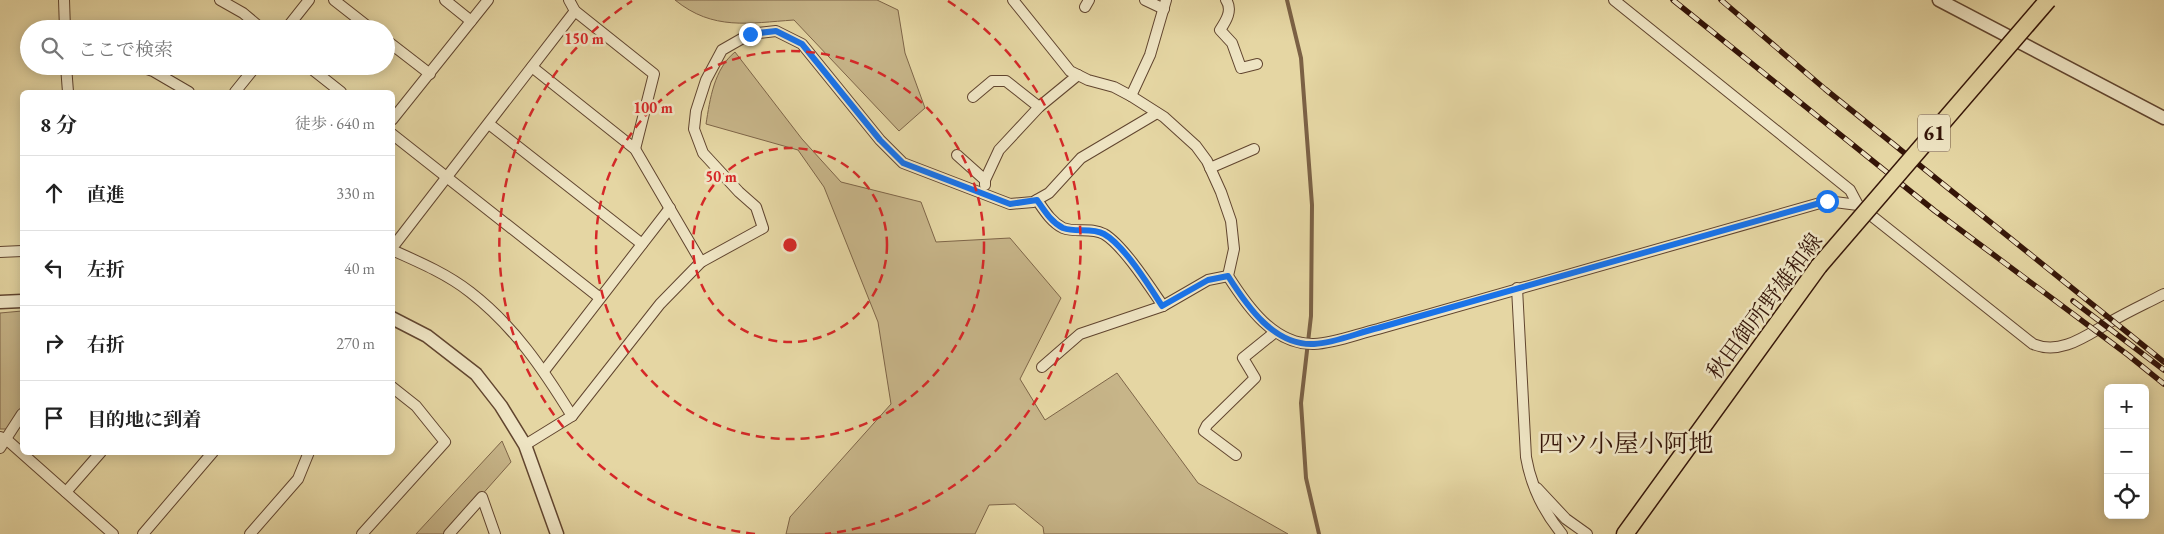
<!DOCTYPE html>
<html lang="ja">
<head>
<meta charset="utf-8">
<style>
	:root { --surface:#fff; --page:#f2f2f2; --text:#222; --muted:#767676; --line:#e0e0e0 }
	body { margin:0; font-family:"EB Garamond","Noto Serif JP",serif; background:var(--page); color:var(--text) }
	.controls { position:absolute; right:15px; bottom:15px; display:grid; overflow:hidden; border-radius:8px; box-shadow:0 2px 12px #0003 }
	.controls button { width:45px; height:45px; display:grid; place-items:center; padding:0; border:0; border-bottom:1px solid var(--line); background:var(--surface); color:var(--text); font:25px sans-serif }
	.stop { position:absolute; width:15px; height:15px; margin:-11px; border:4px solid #1a73e8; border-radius:50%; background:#fff }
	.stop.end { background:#1a73e8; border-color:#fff; box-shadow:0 1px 5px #0008 }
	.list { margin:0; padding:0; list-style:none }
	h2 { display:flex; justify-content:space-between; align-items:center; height:65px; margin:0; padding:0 20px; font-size:21px }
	h2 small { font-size:16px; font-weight:400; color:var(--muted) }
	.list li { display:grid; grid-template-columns:32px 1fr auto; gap:15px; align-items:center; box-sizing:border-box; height:75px; padding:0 20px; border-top:1px solid var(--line) }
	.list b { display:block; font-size:19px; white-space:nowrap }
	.list em { font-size:16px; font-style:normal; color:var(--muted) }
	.icon { flex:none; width:28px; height:28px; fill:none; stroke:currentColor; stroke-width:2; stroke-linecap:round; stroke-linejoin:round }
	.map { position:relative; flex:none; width:2164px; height:534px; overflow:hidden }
	.search { position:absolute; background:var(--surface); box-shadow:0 2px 12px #0003; left:20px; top:20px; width:375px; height:55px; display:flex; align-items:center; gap:12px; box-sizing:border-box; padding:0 18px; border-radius:28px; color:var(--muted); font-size:19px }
	.panel { position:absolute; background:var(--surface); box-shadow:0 2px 12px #0003; left:20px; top:90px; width:375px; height:365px; border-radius:8px }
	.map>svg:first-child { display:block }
	.green { fill:#c7b589; stroke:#7e6548 }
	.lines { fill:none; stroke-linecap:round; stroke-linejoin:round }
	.stream { stroke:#7b6145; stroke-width:4 }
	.minor-casing { stroke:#61452f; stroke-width:12 }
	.tertiary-casing { stroke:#61452f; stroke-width:15 }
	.primary-casing { stroke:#351508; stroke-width:19 }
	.minor { stroke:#eee4c3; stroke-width:10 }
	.tertiary { stroke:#eee4c3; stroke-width:12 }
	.primary { stroke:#e5d6a3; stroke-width:16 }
	.rail-casing { stroke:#351508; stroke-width:5.5 }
	.rail { stroke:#eee4c3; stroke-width:4; stroke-dasharray:11; stroke-linecap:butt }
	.primary-bridge-casing { stroke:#351508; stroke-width:19; stroke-linecap:butt }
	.primary-bridge { stroke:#e5d6a3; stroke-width:16 }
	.route { stroke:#1a73e8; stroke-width:6 }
	.ring { fill:none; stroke:#d62828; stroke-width:2.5; stroke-dasharray:9 6 }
	.labels { text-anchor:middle; stroke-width:5; stroke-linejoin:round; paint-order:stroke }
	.shield { fill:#eee4c3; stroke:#6c5340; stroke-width:1 }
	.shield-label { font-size:21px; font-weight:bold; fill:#351508 }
	.street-label { font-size:22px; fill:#351508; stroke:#eee4c3 }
	.quarter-label { font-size:25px; fill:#351508; stroke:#eee4c3 }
	.centre { fill:#d62828; stroke:#eee4c3; stroke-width:2.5 }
	.ring-label { font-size:15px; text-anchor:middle; font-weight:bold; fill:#d62828; stroke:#eee4c3; stroke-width:5; stroke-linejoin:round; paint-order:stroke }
</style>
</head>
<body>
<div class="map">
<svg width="2164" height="534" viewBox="0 0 2164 534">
	<rect width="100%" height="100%" fill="#e5d6a3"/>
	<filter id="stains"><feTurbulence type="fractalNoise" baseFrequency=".004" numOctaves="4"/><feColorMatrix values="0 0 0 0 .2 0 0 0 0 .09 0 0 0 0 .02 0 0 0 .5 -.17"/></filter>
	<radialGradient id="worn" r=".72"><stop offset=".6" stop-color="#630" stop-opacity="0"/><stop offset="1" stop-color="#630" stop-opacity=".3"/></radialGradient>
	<g class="green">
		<path d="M 675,0 L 877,0 L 898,10 L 905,53 L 925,108 L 899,131 L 794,20 C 749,23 713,31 675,0 Z"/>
		<path d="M 735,52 L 802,139 L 841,182 L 921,202 L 936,242 L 1010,238 L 1061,298 L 1020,379 L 1045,420 L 1117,373 L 1198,483 L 1288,534 L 1044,534 L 1043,527 L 1015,504 L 989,505 L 975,534 L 786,534 L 790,517 L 891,404 L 878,322 L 824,187 L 798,150 L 706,124 C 710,99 714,69 735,52 Z"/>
		<polygon points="22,311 22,405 8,429 0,429 0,313"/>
		<polygon points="502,441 511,462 447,534 416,534"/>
	</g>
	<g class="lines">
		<polyline class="stream" points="1287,0 1301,58 1312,205 1311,316 1301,403 1306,478 1319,534"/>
		<g class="minor-casing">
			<g id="minor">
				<polyline points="64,0 65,29"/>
				<polyline points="220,0 243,13 262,29"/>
				<polyline points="334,0 371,29"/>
				<polyline points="445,0 471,21"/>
				<polyline points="569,0 575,11 654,74 635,149"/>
				<path d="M 1013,0 L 1070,71 L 1088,80 L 1114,87 L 1131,96 L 1164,117 L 1196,146 L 1207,161 L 1221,192 L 1231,221 L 1234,249 L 1228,276 C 1247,306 1274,345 1314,344 C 1335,343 1357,334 1378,329 L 1827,201 L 1858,205"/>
				<polyline points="1145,0 1164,9"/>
				<path d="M 1226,0 C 1233,10 1226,21 1220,30 L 1232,43 L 1241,68 L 1257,64"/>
				<path d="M 1614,0 L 1850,190 L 1858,205 L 2033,344 C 2062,356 2088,334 2112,321 C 2129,311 2147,303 2164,294"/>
				<polyline points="1085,7 1089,0"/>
				<polyline points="286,29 309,0"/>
				<polyline points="386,40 430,74"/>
				<polyline points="66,66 68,92"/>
				<polyline points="138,66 153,71 189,92"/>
				<polyline points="308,66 341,92"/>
				<polyline points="532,67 635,149 701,262"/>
				<polyline points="235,92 256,66"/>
				<polyline points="1131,96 1150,55 1166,0"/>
				<polyline points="973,97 992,81 1006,81 1039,107"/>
				<polyline points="392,120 488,0"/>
				<polyline points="489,124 642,244"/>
				<polyline points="392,134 600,298"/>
				<polyline points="957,155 985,180 985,185"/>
				<polyline points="1210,168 1254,149"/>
				<polyline points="985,180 999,150 1039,107 1078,75"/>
				<path d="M 1037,200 C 1044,210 1051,222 1063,228 C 1076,233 1091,227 1104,234 C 1123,245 1150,287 1163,306"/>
				<polyline points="392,248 575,11"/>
				<path d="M 392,250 C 419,262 447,274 470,292 C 514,326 543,369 572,416"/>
				<polyline points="0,252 22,251"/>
				<path d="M 1517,288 L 1526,457 C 1531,486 1543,511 1562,534"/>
				<polyline points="1042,367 1080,334 1163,306 1208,280 1228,276"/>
				<polyline points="544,371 670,208"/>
				<polyline points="0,437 6,439 113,534"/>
				<polyline points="525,445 572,416 660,304 701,262 763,228 756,207 739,192 703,153 694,129 696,111 706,80 722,50 750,34 776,31 802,44 880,140 903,163 1010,204 1033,202 1049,193 1081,158 1157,113"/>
				<polyline points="0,448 22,414"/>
				<polyline points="1236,455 1204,431 1207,425 1255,378 1243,358 1274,333"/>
				<polyline points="1537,488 1566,519 1587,534"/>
				<polyline points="66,492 101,452"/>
				<polyline points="143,534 213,452"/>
				<polyline points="250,534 298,479 309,452"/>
				<polyline points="362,534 445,442 416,406 392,387"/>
				<polyline points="449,534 482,497 495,534"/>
			</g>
		</g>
		<g class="tertiary-casing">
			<g id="tertiary">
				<polyline points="1939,0 2164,118"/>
				<polyline points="0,302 22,301"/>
				<polyline points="392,318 427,336 476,374 501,406 525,445 557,534"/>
			</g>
		</g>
		<g class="primary-casing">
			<polyline id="primary" points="1625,534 1819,266"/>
		</g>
		<use href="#minor" class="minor"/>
		<use href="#tertiary" class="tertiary"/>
		<use href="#primary" class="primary"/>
		<g class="rail-casing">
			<g id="rail">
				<polyline points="1673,0 1935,211 2128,355 2164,384"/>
				<polyline points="1721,0 1825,89 2164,362"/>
				<polyline points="2073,301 2164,370"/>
			</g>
		</g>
		<use href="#rail" class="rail"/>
		<g class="primary-bridge-casing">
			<polyline id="primary-bridge" points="1819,266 2048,0"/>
		</g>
		<use href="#primary-bridge" class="primary-bridge"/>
	</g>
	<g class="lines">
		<path class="route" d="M 750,34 L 776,31 L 802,44 L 880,140 L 903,163 L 1010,204 L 1037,200 C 1044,210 1051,222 1063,228 C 1076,233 1091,227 1104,234 C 1124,245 1150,287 1162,306 L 1208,280 L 1228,276 C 1247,306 1274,346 1314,344 C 1335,343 1357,333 1378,328 L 1827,201"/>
	</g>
	<g class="ring">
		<circle cx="790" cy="245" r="97"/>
		<circle cx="790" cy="245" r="194"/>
		<path d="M755 534A291 291 0 0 1 632 1M948 1A291 291 0 0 1 825 534"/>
	</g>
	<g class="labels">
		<rect class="shield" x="1918" y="114.5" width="32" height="37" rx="4"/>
		<g class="shield-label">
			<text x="1934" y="140">61</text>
		</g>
		<g class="street-label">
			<text transform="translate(1764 306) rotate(-53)" y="8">秋田御所野雄和線</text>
		</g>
		<g class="quarter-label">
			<text x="1626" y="452">四ツ小屋小阿地</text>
		</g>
	</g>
	<circle cx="790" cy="245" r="8" class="centre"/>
	<g class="ring-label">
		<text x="584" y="44">150 m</text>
		<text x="653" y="113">100 m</text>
		<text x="721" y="182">50 m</text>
	</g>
	<rect width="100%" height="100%" filter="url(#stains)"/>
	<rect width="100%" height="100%" fill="url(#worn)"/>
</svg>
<div class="controls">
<button>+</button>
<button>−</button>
<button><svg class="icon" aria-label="locate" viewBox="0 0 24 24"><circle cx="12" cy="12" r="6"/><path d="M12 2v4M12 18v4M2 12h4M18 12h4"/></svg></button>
</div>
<div class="stop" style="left:1827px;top:201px"></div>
<div class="stop end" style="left:750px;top:34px"></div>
<div class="search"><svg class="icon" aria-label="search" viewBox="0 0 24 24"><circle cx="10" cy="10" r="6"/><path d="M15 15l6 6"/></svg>ここで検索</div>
<section class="panel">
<h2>8 分<small>徒歩 · 640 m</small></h2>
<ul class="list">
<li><svg class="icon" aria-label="ahead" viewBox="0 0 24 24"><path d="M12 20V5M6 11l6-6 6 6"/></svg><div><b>直進</b></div><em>330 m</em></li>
<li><svg class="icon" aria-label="left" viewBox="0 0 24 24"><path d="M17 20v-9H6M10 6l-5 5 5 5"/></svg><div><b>左折</b></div><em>40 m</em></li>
<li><svg class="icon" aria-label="right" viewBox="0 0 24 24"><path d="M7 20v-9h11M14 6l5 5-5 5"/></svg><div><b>右折</b></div><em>270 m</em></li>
<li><svg class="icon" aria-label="arrive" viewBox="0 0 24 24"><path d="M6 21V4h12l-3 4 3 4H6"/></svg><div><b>目的地に到着</b></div></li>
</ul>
</section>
</div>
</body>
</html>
